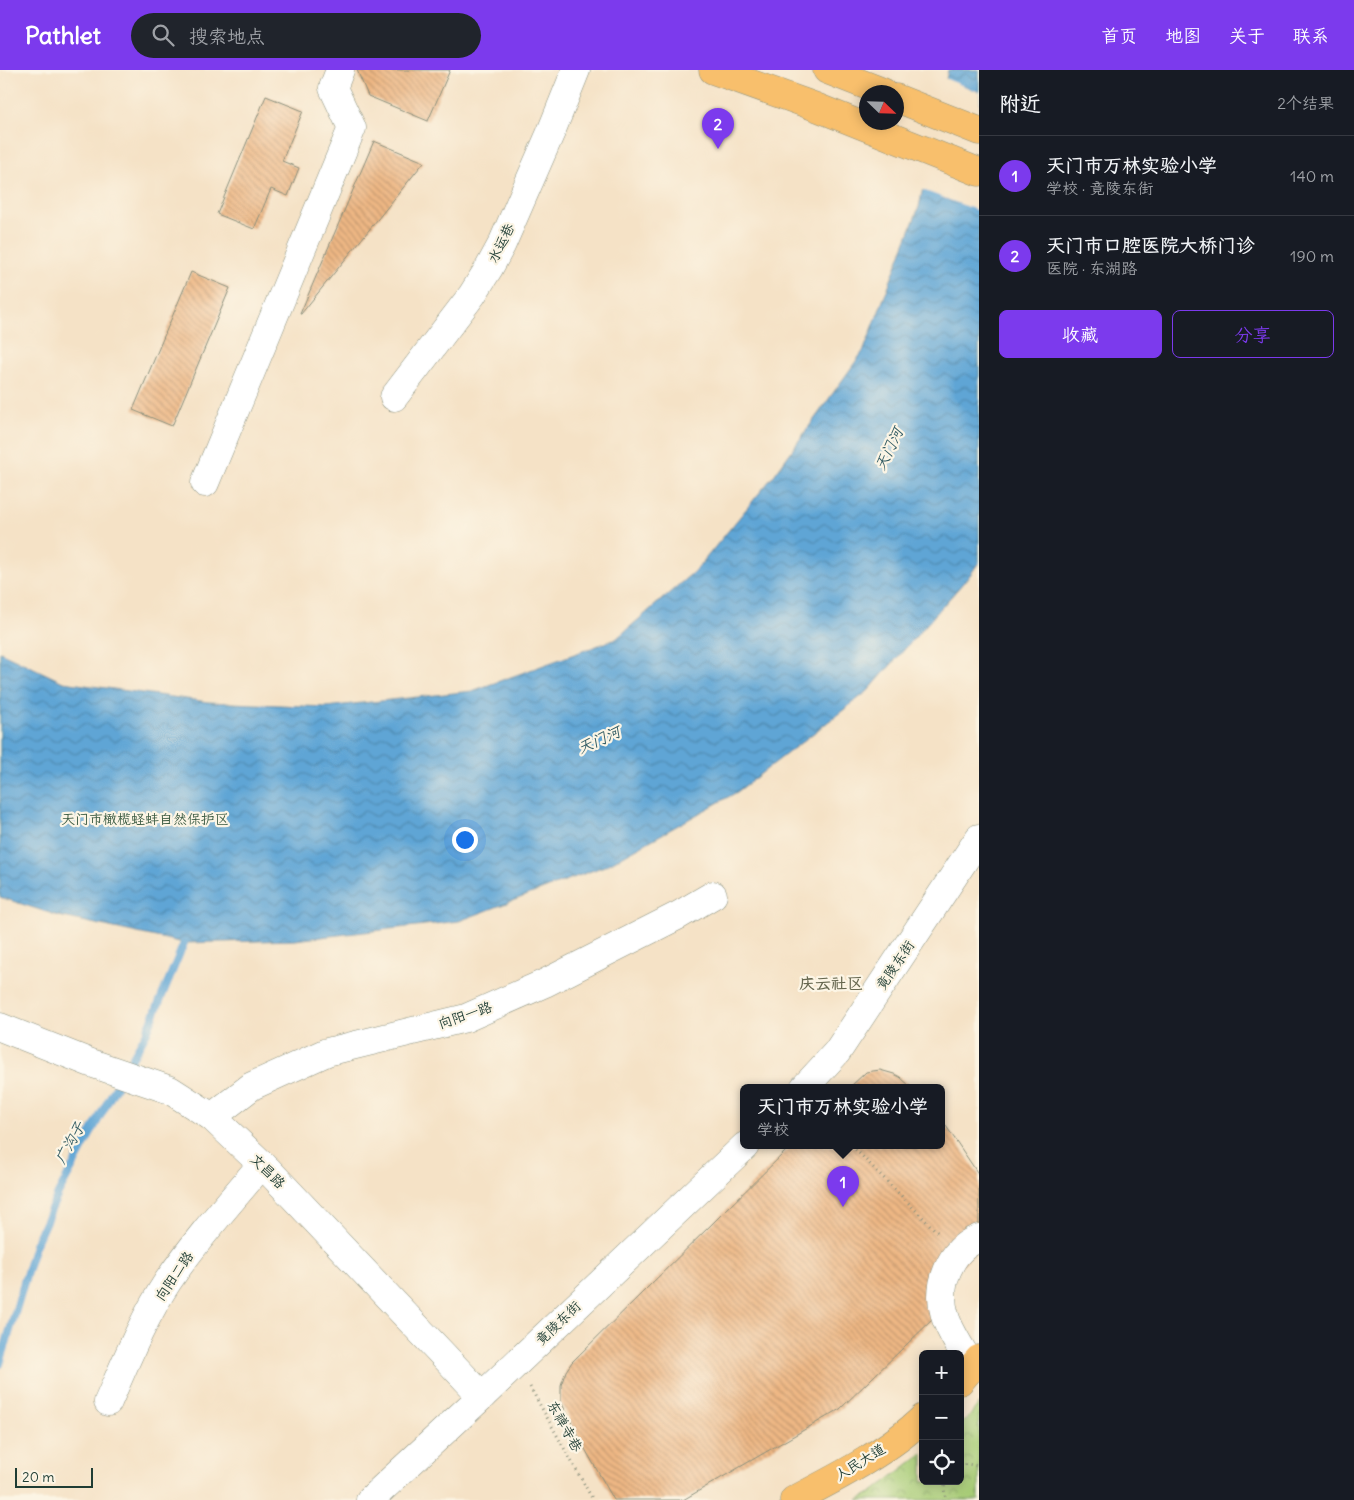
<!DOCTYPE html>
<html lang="zh">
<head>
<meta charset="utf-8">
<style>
	:root { --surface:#171b24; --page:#20242c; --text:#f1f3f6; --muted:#9ea1a6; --line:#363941; --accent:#7c3aed }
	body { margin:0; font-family:Delius,"LXGW WenKai TC",sans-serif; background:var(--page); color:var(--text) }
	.controls { position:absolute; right:15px; bottom:15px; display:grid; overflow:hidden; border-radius:8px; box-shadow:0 2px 12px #0003 }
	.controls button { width:45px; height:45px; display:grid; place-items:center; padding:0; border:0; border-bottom:1px solid var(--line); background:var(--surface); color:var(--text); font:25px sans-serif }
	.compass { position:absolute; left:859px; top:15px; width:45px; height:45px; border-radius:50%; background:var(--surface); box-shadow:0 2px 12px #0003; rotate:113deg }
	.scale { position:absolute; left:15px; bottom:12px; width:78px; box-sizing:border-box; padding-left:5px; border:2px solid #1f3d34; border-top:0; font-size:14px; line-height:18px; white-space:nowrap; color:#1f3d34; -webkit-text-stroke:4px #fcf5e5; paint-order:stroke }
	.you { position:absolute; left:464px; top:769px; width:18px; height:18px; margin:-12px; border:4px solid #fff; border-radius:50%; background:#1a73e8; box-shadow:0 0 0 8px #1a73e833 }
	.badge { display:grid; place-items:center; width:32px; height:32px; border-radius:50%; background:var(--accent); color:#fff; font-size:16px; font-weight:700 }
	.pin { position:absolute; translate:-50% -41px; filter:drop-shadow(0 1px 2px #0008) }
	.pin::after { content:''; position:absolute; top:26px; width:18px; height:15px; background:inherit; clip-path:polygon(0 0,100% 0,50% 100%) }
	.popup { position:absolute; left:740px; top:1014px; width:205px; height:65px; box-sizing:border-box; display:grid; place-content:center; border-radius:8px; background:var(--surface); filter:drop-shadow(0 1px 4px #0005); font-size:16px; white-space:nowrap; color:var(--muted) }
	.popup b { font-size:19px; color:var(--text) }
	.popup::after { content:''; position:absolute; left:50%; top:100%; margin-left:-10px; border:10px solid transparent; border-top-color:var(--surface) }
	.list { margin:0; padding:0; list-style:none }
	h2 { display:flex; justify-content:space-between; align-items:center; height:65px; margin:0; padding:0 20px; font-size:21px }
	h2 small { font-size:16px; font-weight:400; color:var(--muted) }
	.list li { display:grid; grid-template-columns:32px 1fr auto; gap:15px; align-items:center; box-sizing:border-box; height:80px; padding:0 20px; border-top:1px solid var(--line) }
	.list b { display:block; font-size:19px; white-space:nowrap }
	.list p { margin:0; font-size:16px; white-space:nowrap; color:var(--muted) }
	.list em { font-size:16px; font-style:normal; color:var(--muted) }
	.actions { display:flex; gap:10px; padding:15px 20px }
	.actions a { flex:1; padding:11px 0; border:1px solid var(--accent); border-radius:8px; text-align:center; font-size:18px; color:var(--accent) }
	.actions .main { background:var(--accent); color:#fff }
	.icon { flex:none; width:28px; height:28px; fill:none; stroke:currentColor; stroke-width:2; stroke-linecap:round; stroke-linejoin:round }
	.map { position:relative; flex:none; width:979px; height:1430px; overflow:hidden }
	header { display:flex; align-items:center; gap:30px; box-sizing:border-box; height:70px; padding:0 25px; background:var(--accent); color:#fff }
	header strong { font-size:24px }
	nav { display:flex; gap:28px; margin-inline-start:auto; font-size:18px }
	.search { width:350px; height:45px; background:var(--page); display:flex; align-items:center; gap:12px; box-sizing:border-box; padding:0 18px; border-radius:28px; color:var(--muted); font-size:19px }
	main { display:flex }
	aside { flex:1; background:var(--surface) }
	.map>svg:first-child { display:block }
	.park { fill:url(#park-crowns); stroke:#638455 }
	.water { fill:url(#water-waves); stroke:#3f7184 }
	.pier { fill:#f5e2c6 }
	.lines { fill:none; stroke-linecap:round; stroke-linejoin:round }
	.stream { stroke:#5fa5d5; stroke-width:8 }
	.building { fill:url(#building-back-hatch) }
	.minor-casing { stroke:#8a907d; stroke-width:29 }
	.major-casing { stroke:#8a907d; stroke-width:29 }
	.path { stroke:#8a907d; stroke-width:3; stroke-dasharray:1 4; stroke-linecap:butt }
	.minor { stroke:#fff; stroke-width:28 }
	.major { stroke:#f8bf6c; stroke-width:28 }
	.labels { text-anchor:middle; stroke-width:4.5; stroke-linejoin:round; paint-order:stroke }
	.street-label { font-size:14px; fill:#1f3d34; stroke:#fcf5e5 }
	.park-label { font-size:14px; fill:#3a5a41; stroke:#fcf5e5 }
	.water-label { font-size:15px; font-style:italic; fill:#325c64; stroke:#fcf5e5 }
	.quarter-label { font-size:16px; font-weight:bold; fill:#676850; stroke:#fcf5e5 }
</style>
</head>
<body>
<header>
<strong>Pathlet</strong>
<div class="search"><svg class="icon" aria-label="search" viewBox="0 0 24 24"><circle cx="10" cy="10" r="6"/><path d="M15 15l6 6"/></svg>搜索地点</div>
<nav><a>首页</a><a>地图</a><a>关于</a><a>联系</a></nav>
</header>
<main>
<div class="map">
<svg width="979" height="1430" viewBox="0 0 979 1430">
	<defs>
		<pattern id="park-crowns" width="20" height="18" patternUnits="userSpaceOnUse" patternTransform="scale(1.25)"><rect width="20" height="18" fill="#a7cc76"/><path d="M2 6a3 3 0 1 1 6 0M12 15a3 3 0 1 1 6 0" fill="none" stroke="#87a762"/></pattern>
		<pattern id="water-waves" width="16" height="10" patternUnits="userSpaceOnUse" patternTransform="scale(1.25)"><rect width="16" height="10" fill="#5fa5d5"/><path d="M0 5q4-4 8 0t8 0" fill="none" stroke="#4e88ae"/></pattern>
		<pattern id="building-back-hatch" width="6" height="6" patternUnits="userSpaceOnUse" patternTransform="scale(1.25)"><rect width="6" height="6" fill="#eeb784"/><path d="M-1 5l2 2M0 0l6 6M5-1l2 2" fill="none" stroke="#c0966d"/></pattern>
	</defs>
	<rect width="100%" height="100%" fill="#fcf5e5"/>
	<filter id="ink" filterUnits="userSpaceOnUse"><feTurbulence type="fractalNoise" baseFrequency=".02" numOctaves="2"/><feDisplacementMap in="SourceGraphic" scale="10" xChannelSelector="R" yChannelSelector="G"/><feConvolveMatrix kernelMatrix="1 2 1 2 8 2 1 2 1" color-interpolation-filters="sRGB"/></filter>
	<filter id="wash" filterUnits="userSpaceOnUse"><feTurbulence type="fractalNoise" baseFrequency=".0096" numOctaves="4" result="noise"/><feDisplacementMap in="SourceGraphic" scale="20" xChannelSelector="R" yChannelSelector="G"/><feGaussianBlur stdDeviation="1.12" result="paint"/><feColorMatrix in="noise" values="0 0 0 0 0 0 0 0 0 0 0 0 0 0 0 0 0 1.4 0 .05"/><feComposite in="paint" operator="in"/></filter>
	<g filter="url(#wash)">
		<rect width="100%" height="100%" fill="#f5e2c6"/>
		<polygon class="park" points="979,1333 979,1430 858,1430 871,1423 923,1383 923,1411 960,1411 960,1354 969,1347"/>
		<polygon class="water" points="948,0 979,0 979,492 970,505 868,621 737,722 607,795 459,851 295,870 184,873 59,846 0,827 0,582 63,612 208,632 326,637 472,621 616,569 697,499 775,404 864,280 919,137"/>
		<polygon class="pier" points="944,8 979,22 979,141 920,119"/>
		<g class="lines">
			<g class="stream">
				<polyline points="126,999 147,962 184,873"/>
				<polyline points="0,1294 35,1175 58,1124 120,1009"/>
			</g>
		</g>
		<g id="blocks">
			<g class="building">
				<polygon points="357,0 450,0 428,51 368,26"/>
				<polygon points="266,26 303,41 282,91 299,98 288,126 271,119 254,159 217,144"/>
				<polygon points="374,71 424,92 301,244 300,244"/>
				<polygon points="191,202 230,218 172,356 133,340"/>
				<polygon points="880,1000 894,1004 900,1007 912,1018 849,1018 866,1002"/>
				<polygon points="942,1050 979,1105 979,1178 935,1223 935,1247 840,1339 683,1430 614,1430 585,1379 561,1332 561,1315 566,1301 572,1292 791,1076 942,1076"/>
			</g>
		</g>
	</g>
	<g filter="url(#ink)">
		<use href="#blocks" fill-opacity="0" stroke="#8a907d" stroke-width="1"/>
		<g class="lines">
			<g class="minor-casing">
				<g id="minor">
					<polyline points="394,327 472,225 489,198 502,174 551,62 576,0"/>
					<polyline points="205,413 352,58 333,18 340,0"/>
					<polyline points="0,957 91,993 170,1020 212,1047 268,1100 482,1326"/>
					<polyline points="804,1018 837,982 979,768"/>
					<polyline points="212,1047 252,1016 327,982 466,948 545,913 679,845 713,825"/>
					<path d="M 972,1298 C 965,1284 949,1261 945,1246 C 936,1216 949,1180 979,1168"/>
					<path d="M 108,1332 C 126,1291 143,1249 168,1211 C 196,1170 230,1132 262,1094"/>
					<polyline points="370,1430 482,1326 745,1076"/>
				</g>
			</g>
			<g class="major-casing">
				<g id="major">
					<polyline points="713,0 816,37 979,102"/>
					<polyline points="827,0 883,22"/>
					<polyline points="896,28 979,61"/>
					<polyline points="960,1311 979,1289"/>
					<path d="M 794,1430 C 836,1408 889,1381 923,1348"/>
				</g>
			</g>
			<g class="path">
				<polyline points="852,1076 939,1164"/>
				<polyline points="530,1317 593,1430"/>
				<polyline points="960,1396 967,1394 979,1396"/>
				<polyline points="946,1411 944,1419 946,1430"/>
			</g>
			<use href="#minor" class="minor"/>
			<use href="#major" class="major"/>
		</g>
	</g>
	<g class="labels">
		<g class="street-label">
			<text transform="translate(501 173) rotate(-64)" y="5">水运巷</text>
			<text transform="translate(895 895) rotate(-56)" y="5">竟陵东街</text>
			<text transform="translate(465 945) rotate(-19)" y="5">向阳一路</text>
			<text transform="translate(268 1101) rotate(45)" y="5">文昌路</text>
			<text transform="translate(174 1206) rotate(-56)" y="5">向阳二路</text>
			<text transform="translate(558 1253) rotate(-44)" y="5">竟陵东街</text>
			<text transform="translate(565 1356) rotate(61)" y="5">东禅寺巷</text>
			<text transform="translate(860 1392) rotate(-32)" y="5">人民大道</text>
		</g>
		<g class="park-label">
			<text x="145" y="754">天门市橄榄蛏蚌自然保护区</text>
		</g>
		<g class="water-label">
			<text transform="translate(889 379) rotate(-64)" y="5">天门河</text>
			<text transform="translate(599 670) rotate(-24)" y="5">天门河</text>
			<text transform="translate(70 1073) rotate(-61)" y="5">广沟子</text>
		</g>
		<g class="quarter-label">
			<text x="831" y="919">庆云社区</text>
		</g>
	</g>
</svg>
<div class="controls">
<button>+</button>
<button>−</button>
<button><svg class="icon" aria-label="locate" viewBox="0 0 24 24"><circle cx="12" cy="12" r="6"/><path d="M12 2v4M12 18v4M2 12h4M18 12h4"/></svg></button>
</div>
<svg class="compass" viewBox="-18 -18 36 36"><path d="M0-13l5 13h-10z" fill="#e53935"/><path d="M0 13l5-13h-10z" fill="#9ea1a6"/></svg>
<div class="scale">20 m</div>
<div class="you"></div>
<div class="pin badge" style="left:843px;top:1137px">1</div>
<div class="popup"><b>天门市万林实验小学</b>学校</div>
<div class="pin badge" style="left:718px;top:79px">2</div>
</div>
<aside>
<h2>附近<small>2个结果</small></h2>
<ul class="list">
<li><span class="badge">1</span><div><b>天门市万林实验小学</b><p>学校 · 竟陵东街</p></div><em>140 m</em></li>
<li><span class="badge">2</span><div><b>天门市口腔医院大桥门诊</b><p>医院 · 东湖路</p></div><em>190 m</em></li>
</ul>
<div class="actions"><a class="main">收藏</a><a>分享</a></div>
</aside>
</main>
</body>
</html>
